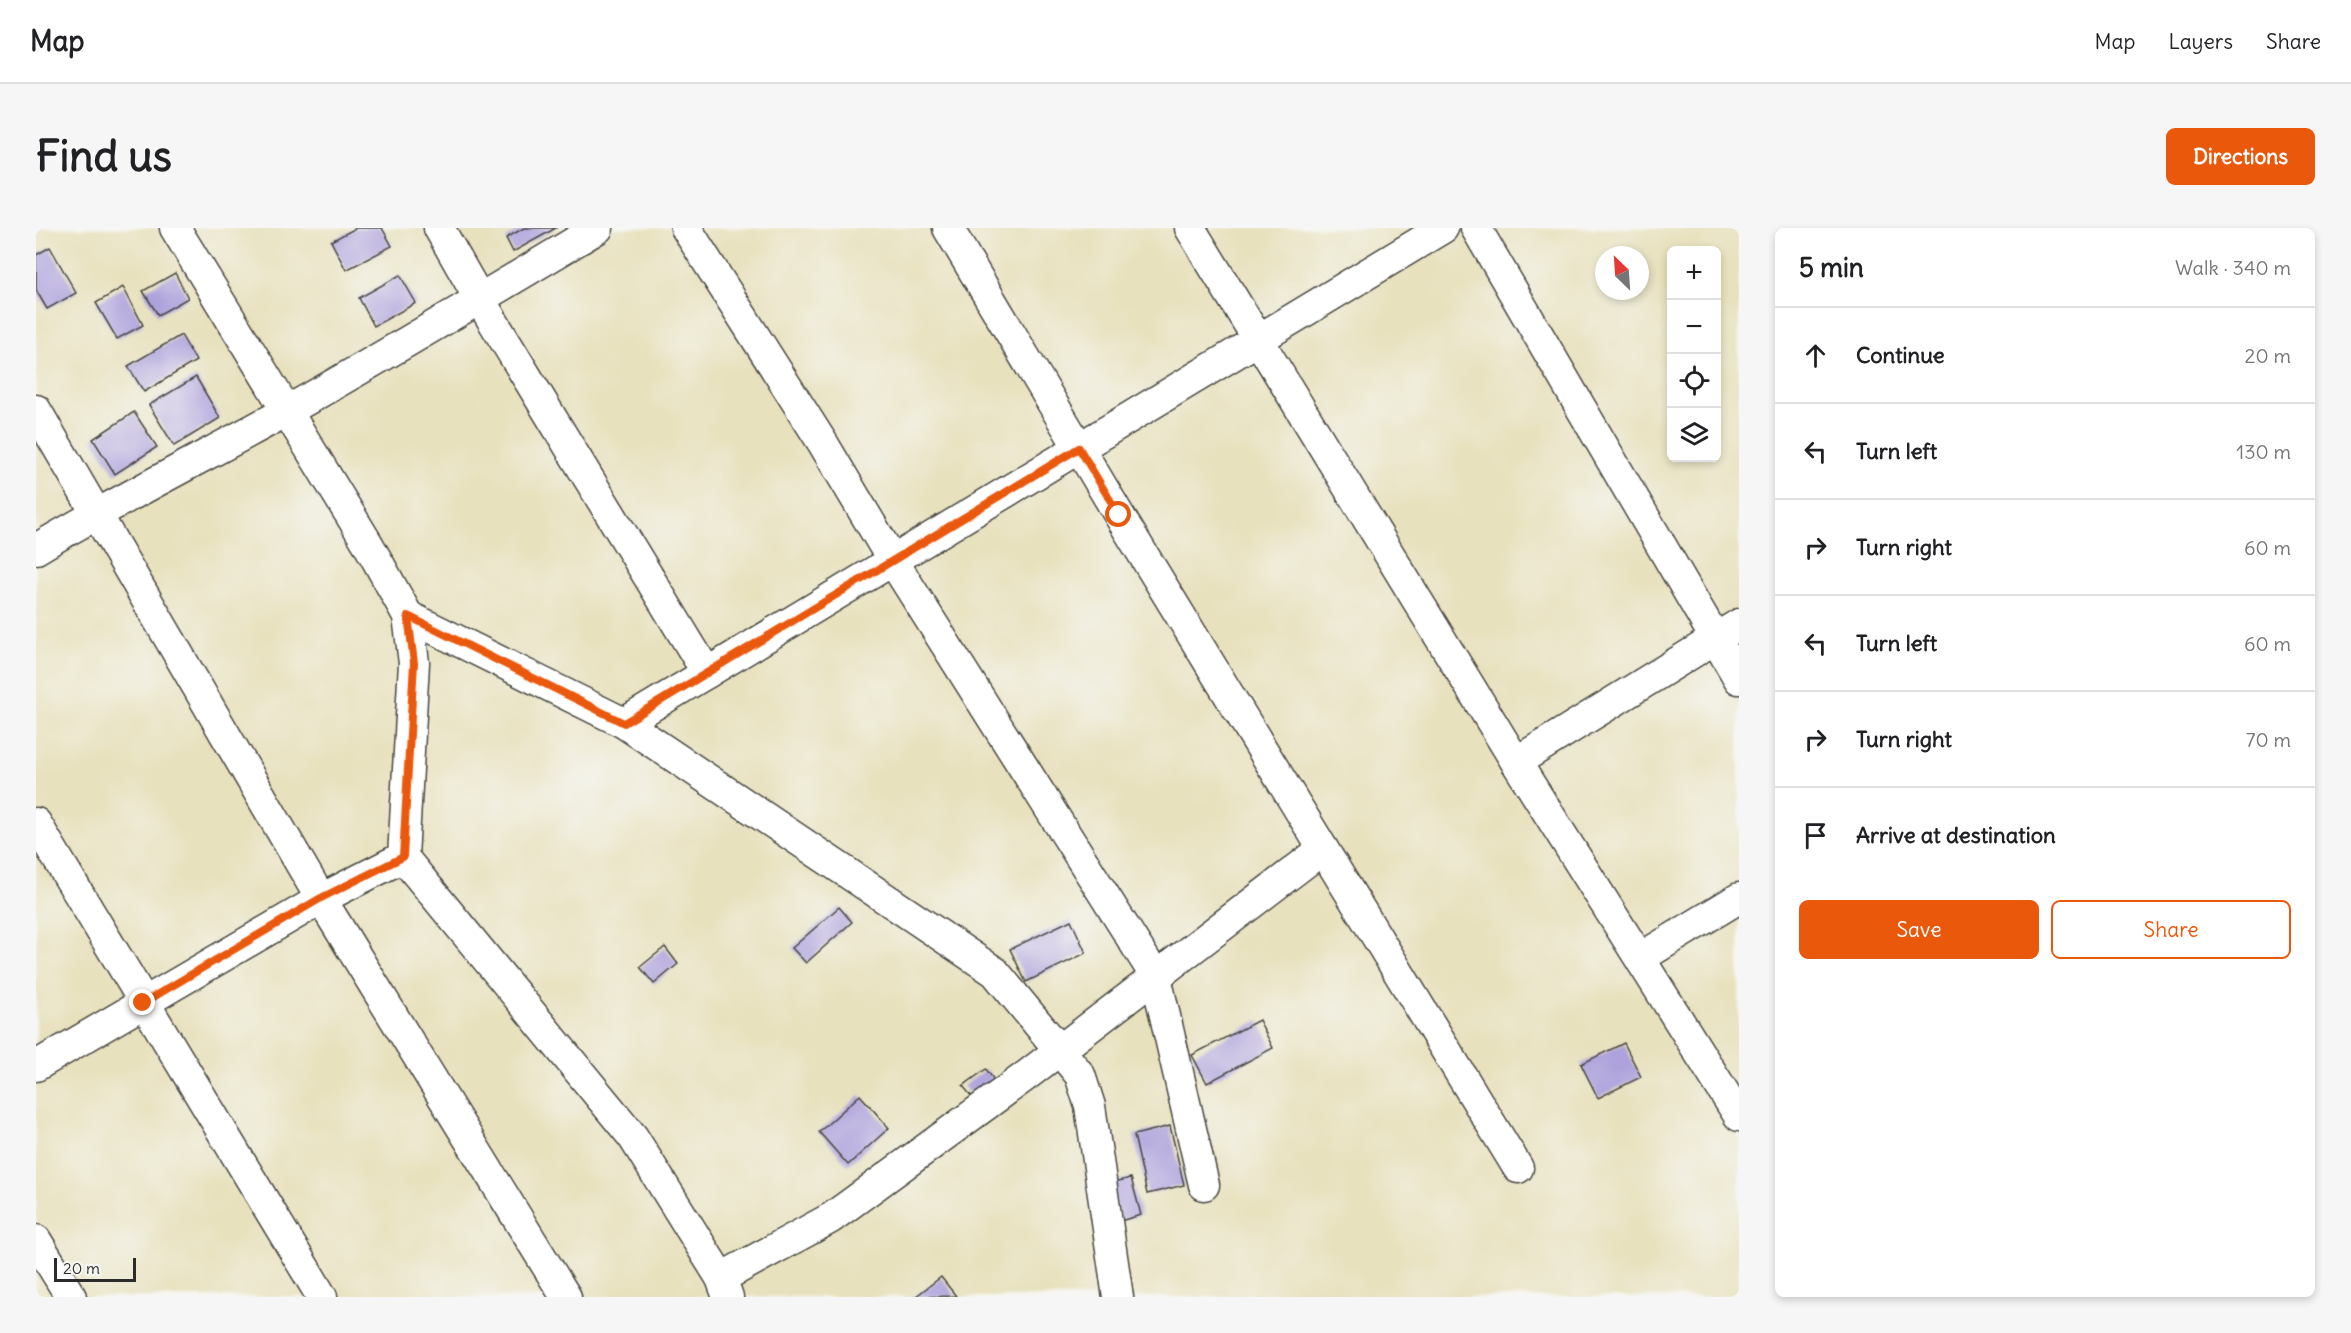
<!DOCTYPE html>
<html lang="en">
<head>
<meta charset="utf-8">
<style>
	:root { --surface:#fff; --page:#f6f6f6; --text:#202124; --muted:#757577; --line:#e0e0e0; --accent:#ea580c }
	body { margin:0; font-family:Delius,sans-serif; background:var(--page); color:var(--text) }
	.controls { position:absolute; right:18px; top:18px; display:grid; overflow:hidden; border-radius:9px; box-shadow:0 3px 9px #0003 }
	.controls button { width:54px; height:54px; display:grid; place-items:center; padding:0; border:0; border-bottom:2px solid var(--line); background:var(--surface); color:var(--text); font:30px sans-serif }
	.compass { position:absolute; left:1559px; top:18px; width:54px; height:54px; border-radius:50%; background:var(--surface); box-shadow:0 3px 9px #0003; rotate:335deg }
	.scale { position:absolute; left:18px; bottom:15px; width:82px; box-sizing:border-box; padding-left:6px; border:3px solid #2b2b2b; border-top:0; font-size:16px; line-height:21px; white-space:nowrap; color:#2b2b2b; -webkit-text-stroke:4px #f6f6f2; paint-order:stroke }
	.stop { position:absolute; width:18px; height:18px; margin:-14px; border:4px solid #ea580c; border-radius:50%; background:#fff }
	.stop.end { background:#ea580c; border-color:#fff; box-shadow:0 2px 6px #0008 }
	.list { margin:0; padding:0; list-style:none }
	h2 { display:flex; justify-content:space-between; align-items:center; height:78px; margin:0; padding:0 24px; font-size:26px }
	h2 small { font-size:20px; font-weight:400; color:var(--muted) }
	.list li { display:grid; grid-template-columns:39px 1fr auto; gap:18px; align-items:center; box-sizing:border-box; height:96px; padding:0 24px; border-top:2px solid var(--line) }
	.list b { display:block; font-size:22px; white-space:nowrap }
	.list em { font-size:20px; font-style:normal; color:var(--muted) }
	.actions { display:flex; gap:12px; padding:18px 24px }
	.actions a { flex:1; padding:14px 0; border:2px solid var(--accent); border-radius:9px; text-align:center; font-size:21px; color:var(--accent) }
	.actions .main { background:var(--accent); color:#fff }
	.icon { flex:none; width:33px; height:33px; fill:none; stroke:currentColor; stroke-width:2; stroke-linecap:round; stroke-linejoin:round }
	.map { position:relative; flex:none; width:1703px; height:1069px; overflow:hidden; border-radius:9px }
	header { display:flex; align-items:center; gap:36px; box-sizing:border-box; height:84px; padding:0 30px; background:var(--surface); border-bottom:2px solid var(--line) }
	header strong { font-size:28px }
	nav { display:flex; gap:33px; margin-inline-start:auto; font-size:21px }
	.intro { display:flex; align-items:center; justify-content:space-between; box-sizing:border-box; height:144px; padding:0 36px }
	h1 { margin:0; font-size:42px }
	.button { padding:15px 27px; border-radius:9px; background:var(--accent); color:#fff; font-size:21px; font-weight:700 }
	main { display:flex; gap:36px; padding:0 36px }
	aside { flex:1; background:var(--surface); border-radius:9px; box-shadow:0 3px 9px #0003 }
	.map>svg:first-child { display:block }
	.building { fill:#ada2dc }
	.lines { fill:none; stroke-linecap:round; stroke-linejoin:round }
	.minor-casing { stroke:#474641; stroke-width:33 }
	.minor { stroke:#fff; stroke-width:30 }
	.route { stroke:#ea580c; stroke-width:8 }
</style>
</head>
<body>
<header>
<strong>Map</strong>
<nav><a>Map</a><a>Layers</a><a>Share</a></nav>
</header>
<div class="intro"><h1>Find us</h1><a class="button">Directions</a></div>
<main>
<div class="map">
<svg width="1703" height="1069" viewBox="0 0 1703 1069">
	<rect width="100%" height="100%" fill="#f6f6f2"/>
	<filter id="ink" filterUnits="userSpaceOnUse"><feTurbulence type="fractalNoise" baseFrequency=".0167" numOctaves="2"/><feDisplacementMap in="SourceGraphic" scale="12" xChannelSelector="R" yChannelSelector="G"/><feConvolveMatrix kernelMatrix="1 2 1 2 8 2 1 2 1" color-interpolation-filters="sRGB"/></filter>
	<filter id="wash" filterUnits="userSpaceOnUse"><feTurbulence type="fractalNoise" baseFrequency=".008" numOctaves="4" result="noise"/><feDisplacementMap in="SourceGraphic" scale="24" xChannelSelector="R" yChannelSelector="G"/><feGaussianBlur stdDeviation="1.35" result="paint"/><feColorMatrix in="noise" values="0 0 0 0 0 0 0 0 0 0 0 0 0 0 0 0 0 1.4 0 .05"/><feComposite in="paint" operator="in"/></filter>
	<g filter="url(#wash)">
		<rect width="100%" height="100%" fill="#e8e1bd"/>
		<g id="blocks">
			<g class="building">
				<polygon points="320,0 346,0 356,18 310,42 295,13"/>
				<polygon points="488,0 520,0 477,24 470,10"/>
				<polygon points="14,19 40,65 11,81 0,62 0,27"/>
				<polygon points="139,45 152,70 122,87 107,63"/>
				<polygon points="364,47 380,75 338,98 323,70"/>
				<polygon points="87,59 107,97 81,111 60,75"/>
				<polygon points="145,107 160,133 108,164 92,138"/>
				<polygon points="160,149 184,190 138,218 113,177"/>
				<polygon points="98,184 121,219 79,246 57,211"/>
				<polygon points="803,679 816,694 770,735 756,720"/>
				<polygon points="1035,692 1050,725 990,754 974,721"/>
				<polygon points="629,719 642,736 618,756 604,739"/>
				<polygon points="1223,792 1237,820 1171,855 1156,827"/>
				<polygon points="1588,815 1605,849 1562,870 1545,836"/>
				<polygon points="950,841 958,852 936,869 927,858"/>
				<polygon points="824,867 853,900 812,937 783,904"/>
				<polygon points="1134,898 1148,957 1111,966 1098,907"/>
				<polygon points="1095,950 1105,987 1084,993 1074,955"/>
				<polygon points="905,1049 920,1068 879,1069"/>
			</g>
		</g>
	</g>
	<g filter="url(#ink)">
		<use href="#blocks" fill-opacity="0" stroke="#474641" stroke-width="1.5"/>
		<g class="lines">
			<g class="minor-casing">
				<g id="minor">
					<polyline points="139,0 332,316 372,388 378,435 367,629 597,909 685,1050 692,1069"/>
					<polyline points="403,0 444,72 671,445"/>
					<polyline points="650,0 788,217 857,333 1120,749 1168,957"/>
					<polyline points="912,0 1083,287 1482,940"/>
					<polyline points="1154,0 1480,534 1703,888"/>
					<polyline points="1440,0 1703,451"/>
					<polyline points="0,182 285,671 530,1069"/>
					<path d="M 0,321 C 82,272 168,229 251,183 C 356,124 459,62 562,0"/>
					<polyline points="372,388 588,495 959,744 1044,847 1054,878 1082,1069"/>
					<polyline points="588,495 1407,0"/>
					<polyline points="1480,534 1703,396"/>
					<polyline points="0,595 286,1069"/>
					<polyline points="1604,730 1703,670"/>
					<polyline points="0,838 285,671 367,629"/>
					<polyline points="0,1012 35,1069"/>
					<polyline points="685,1050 795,990 991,847 1287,621"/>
				</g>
			</g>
			<use href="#minor" class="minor"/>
		</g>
	</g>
	<g class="lines" filter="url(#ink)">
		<polyline class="route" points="107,775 285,670 367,629 378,435 372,388 588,495 1043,220 1083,287"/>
	</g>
</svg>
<div class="controls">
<button>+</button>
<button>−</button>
<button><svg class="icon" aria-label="locate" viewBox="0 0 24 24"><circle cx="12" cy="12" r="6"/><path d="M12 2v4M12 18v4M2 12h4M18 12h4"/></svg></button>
<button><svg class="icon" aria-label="layers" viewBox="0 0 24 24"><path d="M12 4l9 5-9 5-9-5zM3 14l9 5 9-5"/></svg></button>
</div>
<svg class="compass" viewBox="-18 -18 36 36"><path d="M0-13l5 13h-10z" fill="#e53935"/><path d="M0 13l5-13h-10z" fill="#757577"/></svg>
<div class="scale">20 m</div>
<div class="stop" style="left:1083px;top:287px"></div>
<div class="stop end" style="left:107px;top:775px"></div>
</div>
<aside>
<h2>5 min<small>Walk · 340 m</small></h2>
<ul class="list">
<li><svg class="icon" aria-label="ahead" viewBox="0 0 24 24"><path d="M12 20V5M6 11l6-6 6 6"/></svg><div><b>Continue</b></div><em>20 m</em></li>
<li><svg class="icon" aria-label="left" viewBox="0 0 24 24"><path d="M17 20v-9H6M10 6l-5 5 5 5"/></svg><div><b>Turn left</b></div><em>130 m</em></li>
<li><svg class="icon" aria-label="right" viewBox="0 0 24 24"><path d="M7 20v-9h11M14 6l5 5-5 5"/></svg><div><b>Turn right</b></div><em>60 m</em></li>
<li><svg class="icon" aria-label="left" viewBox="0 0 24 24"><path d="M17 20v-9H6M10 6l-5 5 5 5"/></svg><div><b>Turn left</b></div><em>60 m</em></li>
<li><svg class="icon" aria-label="right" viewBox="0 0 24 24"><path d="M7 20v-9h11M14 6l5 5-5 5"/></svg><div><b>Turn right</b></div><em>70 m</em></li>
<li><svg class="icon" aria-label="arrive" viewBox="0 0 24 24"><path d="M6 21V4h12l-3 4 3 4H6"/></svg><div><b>Arrive at destination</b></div></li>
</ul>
<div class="actions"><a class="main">Save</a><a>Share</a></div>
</aside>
</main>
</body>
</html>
